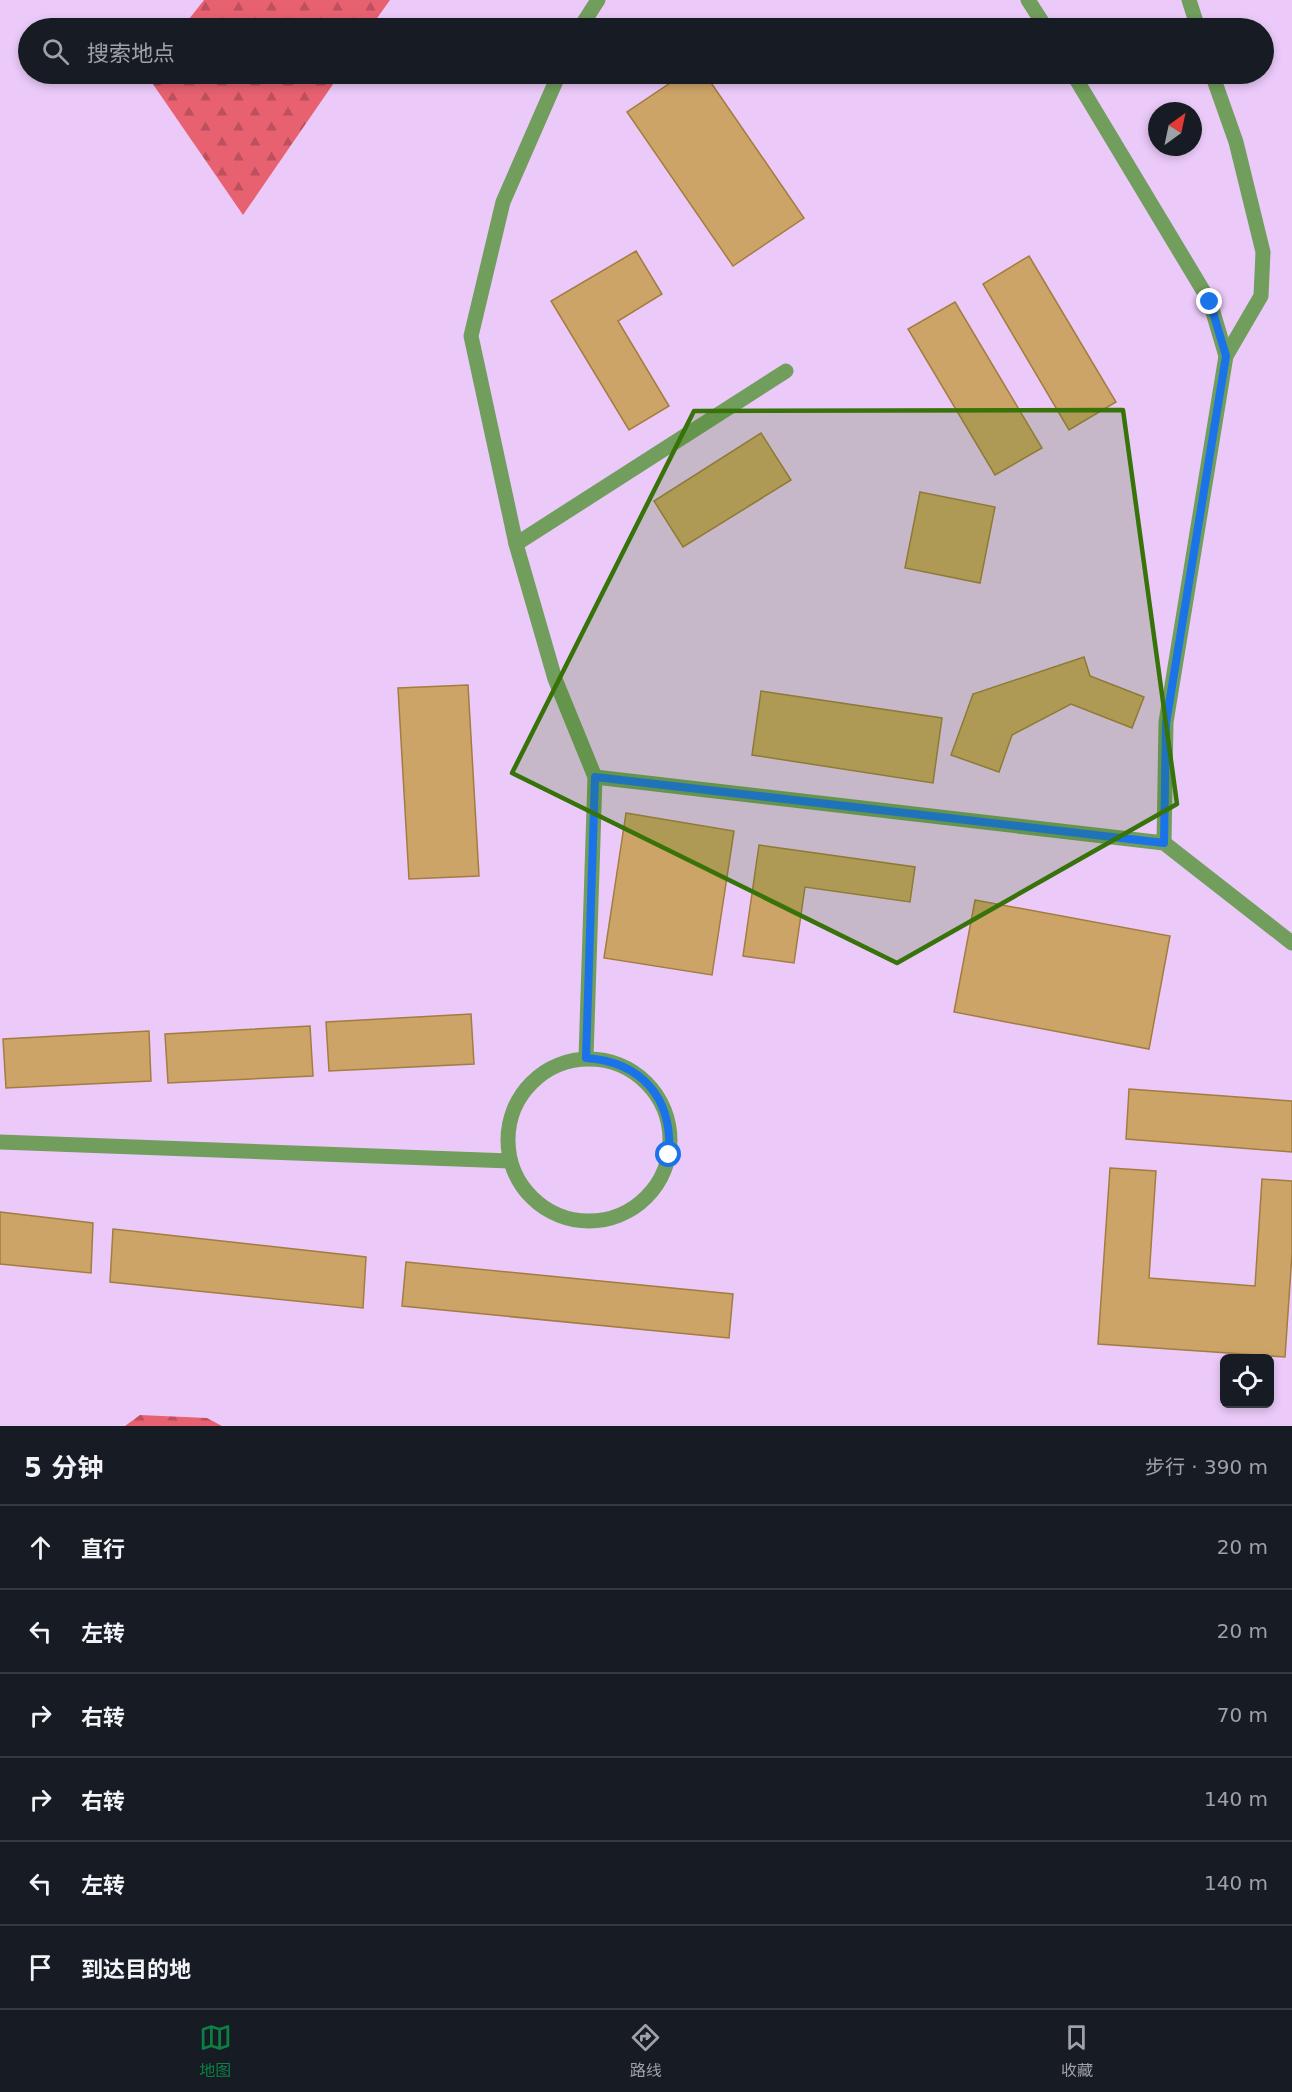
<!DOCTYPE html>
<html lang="zh">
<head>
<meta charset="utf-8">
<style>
	:root { --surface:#171b24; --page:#20242c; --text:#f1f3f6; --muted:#9ea1a6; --line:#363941; --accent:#0b8043 }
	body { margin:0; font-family:"DejaVu Sans","Noto Sans SC",sans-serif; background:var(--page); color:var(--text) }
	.controls { position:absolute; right:18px; bottom:18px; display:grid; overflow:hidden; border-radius:9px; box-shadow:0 3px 9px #0003 }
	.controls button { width:54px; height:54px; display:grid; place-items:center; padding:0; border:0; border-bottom:2px solid var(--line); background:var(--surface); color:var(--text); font:30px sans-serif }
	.compass { position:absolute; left:1148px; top:102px; width:54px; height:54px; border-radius:50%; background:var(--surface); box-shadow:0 3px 9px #0003; rotate:33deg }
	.stop { position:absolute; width:18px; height:18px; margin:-14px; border:4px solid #1a73e8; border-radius:50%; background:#fff }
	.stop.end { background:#1a73e8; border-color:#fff; box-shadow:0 2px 6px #0008 }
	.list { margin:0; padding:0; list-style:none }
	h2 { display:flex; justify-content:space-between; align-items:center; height:78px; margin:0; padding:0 24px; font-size:26px }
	h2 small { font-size:20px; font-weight:400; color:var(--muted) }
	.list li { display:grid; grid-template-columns:39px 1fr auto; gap:18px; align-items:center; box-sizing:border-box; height:84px; padding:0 24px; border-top:2px solid var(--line) }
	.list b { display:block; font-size:22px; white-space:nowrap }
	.list em { font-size:20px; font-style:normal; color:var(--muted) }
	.icon { flex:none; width:33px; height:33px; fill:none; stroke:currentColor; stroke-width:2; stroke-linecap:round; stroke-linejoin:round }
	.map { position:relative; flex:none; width:1292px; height:1426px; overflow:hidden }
	.search { position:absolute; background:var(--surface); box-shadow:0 3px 9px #0003; left:18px; right:18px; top:18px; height:66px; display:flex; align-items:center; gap:15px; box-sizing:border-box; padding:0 21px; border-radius:33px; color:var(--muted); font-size:22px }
	.sheet { height:582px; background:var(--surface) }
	nav { display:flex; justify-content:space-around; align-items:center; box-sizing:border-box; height:84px; border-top:2px solid var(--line); background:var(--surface); font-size:16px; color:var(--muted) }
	nav a { display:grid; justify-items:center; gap:3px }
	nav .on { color:var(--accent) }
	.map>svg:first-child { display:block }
	.forest { fill:url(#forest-firs) }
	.building { fill:#cda468; stroke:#a37c40; stroke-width:1.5 }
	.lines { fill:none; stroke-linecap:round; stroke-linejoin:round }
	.minor { stroke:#719d5d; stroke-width:15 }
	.route { stroke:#1a73e8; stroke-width:8 }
	.marked { fill:#377308; fill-opacity:0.2; stroke:#377308; stroke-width:4.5; stroke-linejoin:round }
</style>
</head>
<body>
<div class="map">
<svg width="1292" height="1426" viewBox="0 0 1292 1426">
	<defs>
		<pattern id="forest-firs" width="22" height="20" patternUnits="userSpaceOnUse" patternTransform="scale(1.5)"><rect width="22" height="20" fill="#e76170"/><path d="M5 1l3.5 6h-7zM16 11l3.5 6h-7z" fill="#bc505e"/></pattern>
	</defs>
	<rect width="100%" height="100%" fill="#ebcaf9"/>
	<g class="forest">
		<polygon points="204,0 390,0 370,28 182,28"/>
		<polygon points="146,74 340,74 243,215"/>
		<polygon points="140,1415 207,1418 222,1426 125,1426"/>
	</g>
	<g class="building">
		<polygon points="668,74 705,74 804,218 733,266 627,112 673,81"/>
		<polygon points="636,251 662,294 618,321 669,406 629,430 551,301"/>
		<polygon points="1029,256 1116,402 1069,430 983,284"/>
		<polygon points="955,302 1042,448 995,475 908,329"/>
		<polygon points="761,433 791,480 683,547 654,501"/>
		<polygon points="920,492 995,507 980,583 905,568"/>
		<polygon points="1084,657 1090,676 1144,697 1132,728 1071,704 1012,735 999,772 951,755 973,694"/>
		<polygon points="468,685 479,876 409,879 398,688"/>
		<polygon points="761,691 942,718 933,783 752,755"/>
		<polygon points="626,813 734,831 712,975 604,958"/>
		<polygon points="759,845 915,867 910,902 805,887 794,963 743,956"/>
		<polygon points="975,900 1170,936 1149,1049 954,1012"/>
		<polygon points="471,1014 474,1064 329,1071 326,1022"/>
		<polygon points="310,1026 313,1076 168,1083 165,1034"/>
		<polygon points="149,1031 151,1081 6,1088 3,1039"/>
		<polygon points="1129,1089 1292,1101 1292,1152 1126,1139"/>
		<polygon points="1110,1168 1156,1171 1149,1278 1255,1286 1262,1179 1292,1181 1292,1254 1285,1357 1098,1344"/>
		<polygon points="0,1212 93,1223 91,1273 0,1264"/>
		<polygon points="113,1229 366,1257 363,1308 110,1282"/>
		<polygon points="406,1262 733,1294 729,1338 402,1306"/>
	</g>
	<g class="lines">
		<g class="minor">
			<polyline points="1028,0 1046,28"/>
			<polyline points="1189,0 1198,28"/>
			<polyline points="580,28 598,0"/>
			<polyline points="559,74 503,202 471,336 516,544 555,679 595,777 586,1058"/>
			<polyline points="1073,74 1210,302 1226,356 1166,722 1164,843"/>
			<polyline points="1212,74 1236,142 1263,252 1261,296 1226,356"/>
			<polyline points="516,544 786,371"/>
			<polyline points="595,777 1164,843 1292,943"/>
			<circle cx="589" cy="1140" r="81"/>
			<polyline points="0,1142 510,1161"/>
		</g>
	</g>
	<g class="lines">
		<path class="route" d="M 669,1155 C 673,1098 642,1062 586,1058 L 595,777 L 1164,843 L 1166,723 L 1226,356 L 1210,302"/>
	</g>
	<path class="marked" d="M 1123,410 L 1177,804 L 897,963 L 512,773 L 694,411 Z"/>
</svg>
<div class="controls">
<button><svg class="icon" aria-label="locate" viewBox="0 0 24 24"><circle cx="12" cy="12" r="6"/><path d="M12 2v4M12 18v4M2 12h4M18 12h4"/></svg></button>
</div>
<svg class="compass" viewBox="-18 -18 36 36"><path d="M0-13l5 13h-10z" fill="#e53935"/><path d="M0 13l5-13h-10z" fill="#9ea1a6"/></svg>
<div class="stop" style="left:669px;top:1155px"></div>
<div class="stop end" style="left:1210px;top:302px"></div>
<div class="search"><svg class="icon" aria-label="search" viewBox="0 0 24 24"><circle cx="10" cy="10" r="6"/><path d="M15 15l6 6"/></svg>搜索地点</div>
</div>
<section class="sheet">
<h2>5 分钟<small>步行 · 390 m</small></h2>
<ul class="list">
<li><svg class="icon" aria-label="ahead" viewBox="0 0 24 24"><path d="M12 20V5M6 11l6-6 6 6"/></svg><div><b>直行</b></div><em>20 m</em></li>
<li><svg class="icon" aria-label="left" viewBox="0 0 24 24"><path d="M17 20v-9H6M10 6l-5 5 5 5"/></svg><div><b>左转</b></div><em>20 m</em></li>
<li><svg class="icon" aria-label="right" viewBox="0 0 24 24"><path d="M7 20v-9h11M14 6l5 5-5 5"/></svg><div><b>右转</b></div><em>70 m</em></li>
<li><svg class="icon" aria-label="right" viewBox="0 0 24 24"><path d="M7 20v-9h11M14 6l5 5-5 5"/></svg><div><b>右转</b></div><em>140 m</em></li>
<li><svg class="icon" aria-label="left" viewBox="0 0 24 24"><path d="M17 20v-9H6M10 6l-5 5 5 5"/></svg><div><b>左转</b></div><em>140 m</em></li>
<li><svg class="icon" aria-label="arrive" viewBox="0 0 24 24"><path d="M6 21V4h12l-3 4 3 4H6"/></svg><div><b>到达目的地</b></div></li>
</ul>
</section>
<nav>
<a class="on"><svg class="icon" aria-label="map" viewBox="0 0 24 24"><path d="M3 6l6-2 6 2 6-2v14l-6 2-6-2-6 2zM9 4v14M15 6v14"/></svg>地图</a>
<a><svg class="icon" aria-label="directions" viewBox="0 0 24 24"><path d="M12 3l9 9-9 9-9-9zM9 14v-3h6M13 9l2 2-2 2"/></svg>路线</a>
<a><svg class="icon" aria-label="saved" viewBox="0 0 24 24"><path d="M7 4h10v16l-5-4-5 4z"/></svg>收藏</a>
</nav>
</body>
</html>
